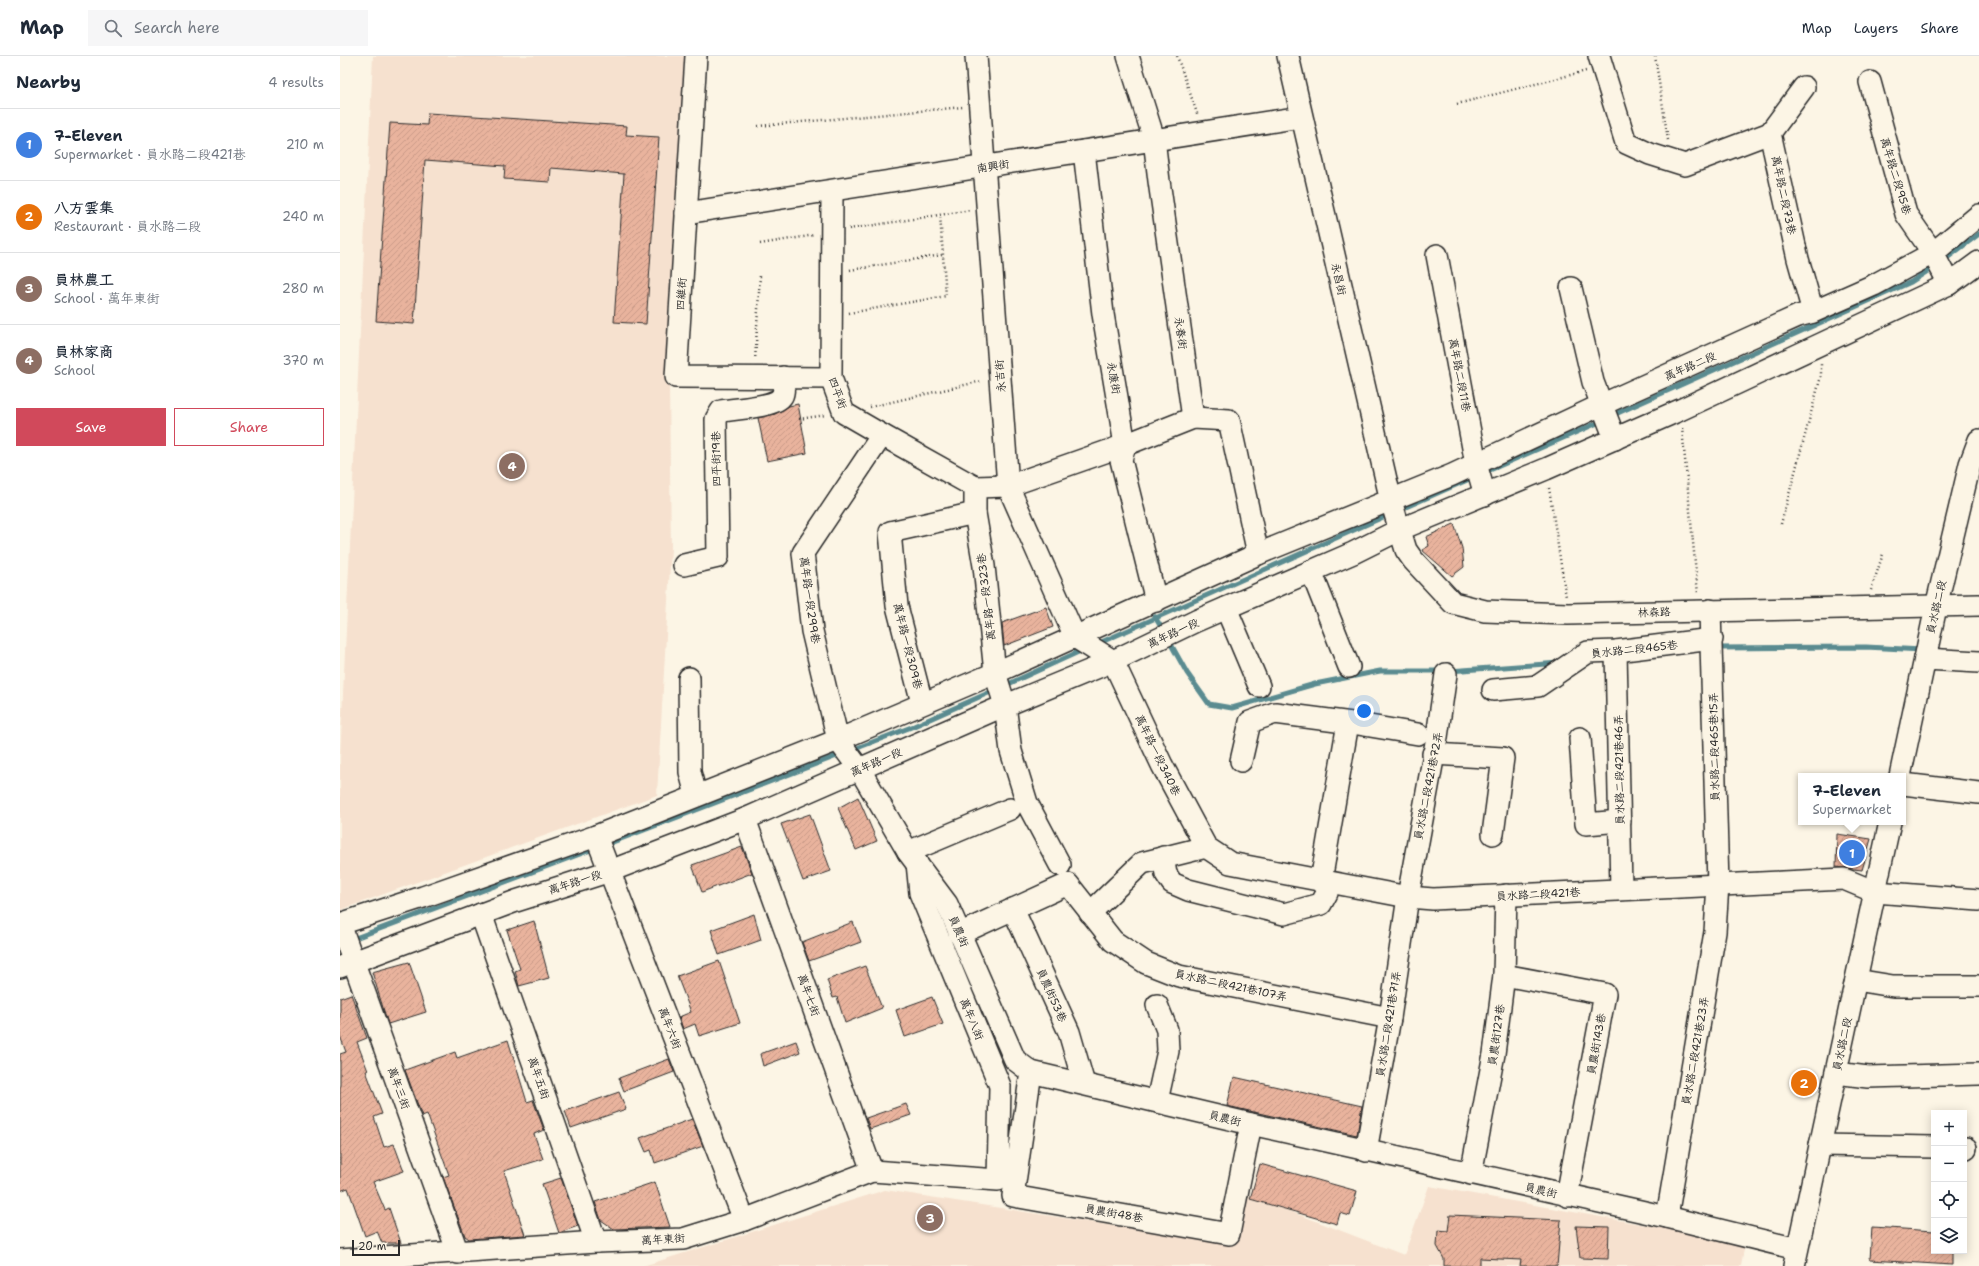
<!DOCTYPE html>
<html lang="en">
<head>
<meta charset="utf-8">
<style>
	:root { --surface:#fff; --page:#f6f6f7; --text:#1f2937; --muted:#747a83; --line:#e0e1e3; --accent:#d1495b }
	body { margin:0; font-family:"Shantell Sans","LXGW WenKai TC",sans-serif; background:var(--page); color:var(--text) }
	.controls { position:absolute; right:12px; bottom:12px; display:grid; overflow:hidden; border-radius:0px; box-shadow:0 2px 10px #0003 }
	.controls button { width:36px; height:36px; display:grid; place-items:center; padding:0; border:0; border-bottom:1px solid var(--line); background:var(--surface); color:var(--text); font:20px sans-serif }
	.scale { position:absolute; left:12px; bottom:10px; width:48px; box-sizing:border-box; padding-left:4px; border:2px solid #2b2b2b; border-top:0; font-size:11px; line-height:14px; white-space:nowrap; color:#2b2b2b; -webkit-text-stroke:3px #fcf5e5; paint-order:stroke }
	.you { position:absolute; left:1024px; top:655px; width:14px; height:14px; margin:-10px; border:3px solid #fff; border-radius:50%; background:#1a73e8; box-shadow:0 0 0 6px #1a73e833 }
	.badge { display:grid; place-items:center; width:26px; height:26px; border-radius:50%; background:var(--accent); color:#fff; font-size:13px; font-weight:700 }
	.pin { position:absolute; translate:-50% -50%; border:2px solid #fff; box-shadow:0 1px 4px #0006 }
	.popup { position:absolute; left:1458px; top:717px; width:108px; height:52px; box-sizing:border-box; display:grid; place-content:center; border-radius:0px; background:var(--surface); filter:drop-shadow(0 1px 3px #0005); font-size:13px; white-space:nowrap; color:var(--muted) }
	.popup b { font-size:15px; color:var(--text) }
	.popup::after { content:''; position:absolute; left:50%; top:100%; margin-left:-8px; border:8px solid transparent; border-top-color:var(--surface) }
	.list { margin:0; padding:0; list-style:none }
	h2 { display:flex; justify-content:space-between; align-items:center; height:52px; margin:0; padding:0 16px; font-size:17px }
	h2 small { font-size:13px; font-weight:400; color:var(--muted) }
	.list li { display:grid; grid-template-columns:26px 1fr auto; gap:12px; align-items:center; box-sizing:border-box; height:72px; padding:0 16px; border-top:1px solid var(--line) }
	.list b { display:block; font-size:15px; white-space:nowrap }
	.list p { margin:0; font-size:13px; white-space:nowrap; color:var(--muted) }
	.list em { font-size:13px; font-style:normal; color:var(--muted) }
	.actions { display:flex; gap:8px; padding:12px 16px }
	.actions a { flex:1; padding:9px 0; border:1px solid var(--accent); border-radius:0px; text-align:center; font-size:14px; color:var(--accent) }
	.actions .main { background:var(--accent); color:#fff }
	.icon { flex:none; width:22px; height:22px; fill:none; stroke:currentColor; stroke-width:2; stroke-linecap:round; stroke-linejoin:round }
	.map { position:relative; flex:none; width:1639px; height:1210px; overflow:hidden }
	header { display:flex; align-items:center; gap:24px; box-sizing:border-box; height:56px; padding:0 20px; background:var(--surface); border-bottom:1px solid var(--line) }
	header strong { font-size:19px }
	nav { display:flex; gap:22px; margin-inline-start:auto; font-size:14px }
	.search { width:280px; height:36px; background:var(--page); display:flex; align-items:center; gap:10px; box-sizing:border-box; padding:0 14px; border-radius:0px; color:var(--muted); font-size:15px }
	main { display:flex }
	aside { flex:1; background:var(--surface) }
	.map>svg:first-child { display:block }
	.built { fill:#f6e1cf }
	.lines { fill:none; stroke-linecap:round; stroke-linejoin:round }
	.stream { stroke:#5a8b90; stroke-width:5 }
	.building { fill:url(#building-hatch); stroke:#2b2b2b }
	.minor-casing { stroke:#2b2b2b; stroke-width:24 }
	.path { stroke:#2b2b2b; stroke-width:2.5; stroke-dasharray:1 3; stroke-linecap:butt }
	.minor { stroke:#fcf5e5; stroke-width:21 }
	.labels { text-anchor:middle; stroke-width:4; stroke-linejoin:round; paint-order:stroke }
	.street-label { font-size:11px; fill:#2b2b2b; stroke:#fcf5e5 }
</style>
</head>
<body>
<header>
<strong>Map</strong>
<div class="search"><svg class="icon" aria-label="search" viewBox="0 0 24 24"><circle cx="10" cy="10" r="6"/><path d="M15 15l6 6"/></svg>Search here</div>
<nav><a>Map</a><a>Layers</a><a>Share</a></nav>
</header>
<main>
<aside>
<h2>Nearby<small>4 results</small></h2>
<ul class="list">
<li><span class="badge" style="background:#3f7fe0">1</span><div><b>7-Eleven</b><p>Supermarket · 員水路二段421巷</p></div><em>210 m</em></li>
<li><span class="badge" style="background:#e8710a">2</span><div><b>八方雲集</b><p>Restaurant · 員水路二段</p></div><em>240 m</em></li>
<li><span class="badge" style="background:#8d6e63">3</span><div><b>員林農工</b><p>School · 萬年東街</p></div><em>280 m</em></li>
<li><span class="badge" style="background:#8d6e63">4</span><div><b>員林家商</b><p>School</p></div><em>370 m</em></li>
</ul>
<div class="actions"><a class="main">Save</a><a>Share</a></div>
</aside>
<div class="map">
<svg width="1639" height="1210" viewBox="0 0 1639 1210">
	<defs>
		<pattern id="building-hatch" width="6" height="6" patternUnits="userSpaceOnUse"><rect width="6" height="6" fill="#e9b39d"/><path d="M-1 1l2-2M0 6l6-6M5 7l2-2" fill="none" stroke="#c89a87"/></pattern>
	</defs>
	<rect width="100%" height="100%" fill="#fcf5e5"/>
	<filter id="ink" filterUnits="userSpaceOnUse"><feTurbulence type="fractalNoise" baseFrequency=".025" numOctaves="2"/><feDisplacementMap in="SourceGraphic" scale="8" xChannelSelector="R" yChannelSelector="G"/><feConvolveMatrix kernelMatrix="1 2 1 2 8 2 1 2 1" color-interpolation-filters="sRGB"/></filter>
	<g filter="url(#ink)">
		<g class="built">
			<polygon points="33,0 346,0 329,329 331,492 317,739 0,854 0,702"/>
			<polygon points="1089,1130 1405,1187 1401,1210 303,1210 545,1134 890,1188 903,1137 1064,1199"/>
		</g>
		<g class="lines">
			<g class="stream">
				<polyline points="1603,205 1639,178"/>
				<polyline points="1271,360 1571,226 1594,211"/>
				<polyline points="1143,417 1262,365"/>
				<polyline points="1059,454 1134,421"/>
				<polyline points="815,561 824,576"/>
				<polyline points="828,583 847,617 869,648 892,652 975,628 1040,615 1101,615"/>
				<polyline points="757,588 1050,458"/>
				<polyline points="1376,592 1526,591 1582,594"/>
				<polyline points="1109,615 1219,607"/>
				<polyline points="664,630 745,593"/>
				<polyline points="512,694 574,670 655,634"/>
				<polyline points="265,789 502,698"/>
				<polyline points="10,884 256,792"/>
			</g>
		</g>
		<g class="building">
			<polygon points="88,57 287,70 286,79 319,81 306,268 274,266 284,118 211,112 210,126 164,123 165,110 85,104 74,268 36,265 50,67 87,69"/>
			<polygon points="458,348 467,397 427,405 418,362 435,358 449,350"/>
			<polygon points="1114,468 1122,492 1124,511 1112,520 1082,494 1089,490 1086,481"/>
			<polygon points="706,551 713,571 664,590 662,567"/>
			<polygon points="518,741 537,785 516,794 498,752"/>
			<polygon points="470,758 491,815 463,825 441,768"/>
			<polygon points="1497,778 1531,783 1522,814 1496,811"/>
			<polygon points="402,791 412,817 362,836 352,809"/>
			<polygon points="414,858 421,884 379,899 371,874"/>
			<polygon points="194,865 209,922 179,930 175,915 180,913 167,874"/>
			<polygon points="513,866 521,886 469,905 462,886"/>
			<polygon points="379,905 400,967 359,980 355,968 343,973 339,961 351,956 337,920"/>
			<polygon points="69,906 86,956 48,968 32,916"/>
			<polygon points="525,910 542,952 505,967 497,941 493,942 487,924"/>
			<polygon points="11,938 27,982 17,986 28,1015 26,1015 42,1058 34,1061 44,1091 54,1088 64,1115 33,1126 45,1154 49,1152 61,1187 42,1187 37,1175 25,1180 8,1132 0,1135 0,998 6,996 0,980 0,942"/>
			<polygon points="592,941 603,968 565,981 556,954"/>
			<polygon points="168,984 187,1046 193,1044 204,1074 194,1078 203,1103 164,1115 185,1179 129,1183 125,1180 103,1121 109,1119 87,1058 82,1060 65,1014 115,996 117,1002"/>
			<polygon points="456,985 460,996 423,1010 420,998"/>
			<polygon points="329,1003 334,1016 284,1035 279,1022"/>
			<polygon points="894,1021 1022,1050 1017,1079 887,1050"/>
			<polygon points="279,1036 286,1053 231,1072 225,1055"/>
			<polygon points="566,1048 571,1059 530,1073 526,1062"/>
			<polygon points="352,1063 363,1090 315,1107 311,1094 306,1096 300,1082"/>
			<polygon points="920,1108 1017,1135 1010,1160 1000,1157 997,1168 910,1143"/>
			<polygon points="221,1122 238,1170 219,1177 202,1128"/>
			<polygon points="315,1126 330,1171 274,1173 261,1164 255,1146"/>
			<polygon points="1110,1159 1221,1164 1217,1210 1180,1210 1181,1204 1140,1202 1140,1210 1104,1210 1104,1203 1097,1190 1098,1174 1108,1175"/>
			<polygon points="1236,1170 1269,1171 1268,1203 1240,1202"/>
			<polygon points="1532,1171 1594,1175 1594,1195 1612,1195 1612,1209 1530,1204"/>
		</g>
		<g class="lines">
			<g class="minor-casing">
				<g id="minor">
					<polyline points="356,0 336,321 491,322"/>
					<polyline points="636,0 668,430 735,581 773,605 822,709 866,791 890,807 1068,841 1093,843 1504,823 1535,836 1639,844"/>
					<polyline points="788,0 814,83 819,125 853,362"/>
					<polyline points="948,0 1051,445 1066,494 1073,504 1113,547 1145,555 1228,558 1639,549"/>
					<polyline points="1259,0 1286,87 1310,98 1345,109 1430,77"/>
					<polyline points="1530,26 1566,158 1593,197 1609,228"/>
					<polyline points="1464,31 1430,77 1458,203 1473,256"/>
					<polyline points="744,95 763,258 785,389 781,404 816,545"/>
					<polyline points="492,135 491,322 504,357 542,379 635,431 668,430 785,389 853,362 889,364 918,498"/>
					<polyline points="346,157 961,61"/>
					<polyline points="1097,199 1136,408 1145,439"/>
					<polyline points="1231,232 1253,326 1275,383"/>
					<polyline points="542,379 463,497 472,575 498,684 520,714 568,796 607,848 675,1004 691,1016 911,1068 1327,1161 1457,1193"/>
					<polyline points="635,431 635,457 644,510 655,617 665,649 671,695 687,747 720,809"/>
					<path d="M 344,509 L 378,501 L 376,363 L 381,355 C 394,353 436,351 442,340 C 445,335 443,327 443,321"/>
					<polyline points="971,515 1009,611"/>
					<polyline points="886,552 919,630"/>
					<polyline points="1276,595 1281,833"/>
					<polyline points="1585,603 1639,606"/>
					<polyline points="349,622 350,716 356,739"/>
					<polyline points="1153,634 1198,630 1248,596 1276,595 1372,583"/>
					<polyline points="582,647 557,550 550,476 635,457"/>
					<polyline points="1240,682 1246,768 1280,765"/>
					<polyline points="1093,698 1163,702 1153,778"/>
					<polyline points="901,705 910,666 935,657 1012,667 1078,678"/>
					<polyline points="1560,720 1596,551 1630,408 1639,384"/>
					<polyline points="1563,728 1639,737"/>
					<polyline points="405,763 532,1115"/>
					<polyline points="256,780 404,1164"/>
					<polyline points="568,796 670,753"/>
					<polyline points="823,801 826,818 832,827 848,834 944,858 981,848 987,837 987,831 981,825 1008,667"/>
					<polyline points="673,853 729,976 744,1028"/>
					<polyline points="750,857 802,807 866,791"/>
					<polyline points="141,858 256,1186"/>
					<polyline points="0,868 83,841 256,780 498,684 655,617 918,498 1112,419 1261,349 1458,260 1473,256 1534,229 1593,197 1639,159"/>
					<polyline points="0,868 118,1197"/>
					<polyline points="619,878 728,828 773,885 806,907 839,920 1050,962"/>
					<polyline points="0,911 176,845 270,815 405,763 652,655 773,605 856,565 1013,497 1061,473 1206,413 1340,354 1609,228 1639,206"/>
					<polyline points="1164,919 1265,938 1227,1140"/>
					<polyline points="1516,924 1553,930 1639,930"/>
					<polyline points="817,949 827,974 828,995 817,1045"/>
					<polyline points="691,1016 673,1140 889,1178 911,1068"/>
					<polyline points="1496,1017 1528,1021 1639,1018"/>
					<polyline points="1480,1089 1594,1091"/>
					<polyline points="1624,1092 1626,1092"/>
					<polyline points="1026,1095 1050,962 1068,841 1097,681 1106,618"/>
					<polyline points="1131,1118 1154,998 1164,919 1166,839"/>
					<polyline points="1327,1161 1375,876 1378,828 1370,554"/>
					<polyline points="0,1204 256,1186 343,1183 404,1164 532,1115 658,1124 660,1030 580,837 577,807"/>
					<polyline points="1454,1210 1550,766"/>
				</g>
			</g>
			<g class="path">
				<polyline points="837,0 858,60"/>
				<polyline points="1315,0 1328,84"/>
				<polyline points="1117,48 1246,15"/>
				<polyline points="418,70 623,51"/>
				<polyline points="509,173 631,154"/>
				<polyline points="420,188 475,179"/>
				<polyline points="510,214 602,199"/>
				<polyline points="509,257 606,240 600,159"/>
				<polyline points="415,305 420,219"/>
				<polyline points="530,351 642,325"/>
				<polyline points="459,363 486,359"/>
				<polyline points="1342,372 1358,538"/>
				<polyline points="1209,432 1226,541"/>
				<polyline points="1441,468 1481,320 1481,308"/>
				<polyline points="1531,534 1543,498"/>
			</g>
			<use href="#minor" class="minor"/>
		</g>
	</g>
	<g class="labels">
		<g class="street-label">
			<text transform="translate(653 110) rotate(-9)" y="4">南興街</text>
			<text transform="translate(1556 120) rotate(73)" y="4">萬年路二段95巷</text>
			<text transform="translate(1444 139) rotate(78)" y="4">萬年路二段73巷</text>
			<text transform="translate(999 223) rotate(77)" y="4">永昌街</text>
			<text transform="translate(341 238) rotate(-86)" y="4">四維街</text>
			<text transform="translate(841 277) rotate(82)" y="4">永春街</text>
			<text transform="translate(1350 310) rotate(-24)" y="4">萬年路二段</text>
			<text transform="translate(1120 319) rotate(79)" y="4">萬年路二段11巷</text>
			<text transform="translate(660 320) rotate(-94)" y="4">永吉街</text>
			<text transform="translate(774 322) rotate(80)" y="4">永康街</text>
			<text transform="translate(498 337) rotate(70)" y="4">四平街</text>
			<text transform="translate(376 403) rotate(-91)" y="4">四平街19巷</text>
			<text transform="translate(646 541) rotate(-97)" y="4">萬年路一段323巷</text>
			<text transform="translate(470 544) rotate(82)" y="4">萬年路一段299巷</text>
			<text transform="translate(1596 551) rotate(-77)" y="4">員水路二段</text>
			<text transform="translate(1314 556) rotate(-2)" y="4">林森路</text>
			<text transform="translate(833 577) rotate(-25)" y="4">萬年路一段</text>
			<text transform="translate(568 590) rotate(76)" y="4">萬年路一段309巷</text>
			<text transform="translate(1294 593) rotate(-6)" y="4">員水路二段465巷</text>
			<text transform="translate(1374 691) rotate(-91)" y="4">員水路二段465巷15弄</text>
			<text transform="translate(818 699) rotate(64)" y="4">萬年路一段340巷</text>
			<text transform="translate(536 706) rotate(-24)" y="4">萬年路一段</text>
			<text transform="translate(1279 714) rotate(-91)" y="4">員水路二段421巷46弄</text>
			<text transform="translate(1088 730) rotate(-79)" y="4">員水路二段421巷72弄</text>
			<text transform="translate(235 826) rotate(-18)" y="4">萬年路一段</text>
			<text transform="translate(1198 838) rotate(-3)" y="4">員水路二段421巷</text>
			<text transform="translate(619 875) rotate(67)" y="4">員農街</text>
			<text transform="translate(891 929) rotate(12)" y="4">員水路二段421巷107弄</text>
			<text transform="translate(469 939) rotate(70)" y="4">萬年七街</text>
			<text transform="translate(712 939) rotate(66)" y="4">員農街53巷</text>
			<text transform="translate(632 963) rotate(67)" y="4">萬年八街</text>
			<text transform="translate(1048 968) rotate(-81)" y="4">員水路二段421巷71弄</text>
			<text transform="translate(330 972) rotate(69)" y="4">萬年六街</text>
			<text transform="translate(1156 979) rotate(-82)" y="4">員農街127巷</text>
			<text transform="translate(1256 988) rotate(-80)" y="4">員農街143巷</text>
			<text transform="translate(1502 988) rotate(-78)" y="4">員水路二段</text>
			<text transform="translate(1355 995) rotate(-80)" y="4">員水路二段421巷23弄</text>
			<text transform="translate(199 1022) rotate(71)" y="4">萬年五街</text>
			<text transform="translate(59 1032) rotate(70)" y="4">萬年三街</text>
			<text transform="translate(885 1062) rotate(14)" y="4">員農街</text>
			<text transform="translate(1201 1134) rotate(13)" y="4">員農街</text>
			<text transform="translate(774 1157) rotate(10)" y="4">員農街48巷</text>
			<text transform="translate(323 1183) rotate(-4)" y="4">萬年東街</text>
		</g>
	</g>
</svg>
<div class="controls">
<button>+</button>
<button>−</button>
<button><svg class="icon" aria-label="locate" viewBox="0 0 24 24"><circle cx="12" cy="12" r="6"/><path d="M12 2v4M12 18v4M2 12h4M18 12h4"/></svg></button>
<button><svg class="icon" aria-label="layers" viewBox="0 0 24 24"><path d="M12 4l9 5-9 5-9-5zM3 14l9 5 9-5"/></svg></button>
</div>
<div class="scale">20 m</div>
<div class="you"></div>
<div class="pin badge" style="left:1512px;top:797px;background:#3f7fe0">1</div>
<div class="popup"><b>7-Eleven</b>Supermarket</div>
<div class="pin badge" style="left:1464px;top:1027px;background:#e8710a">2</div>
<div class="pin badge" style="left:590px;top:1162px;background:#8d6e63">3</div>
<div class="pin badge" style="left:172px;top:410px;background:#8d6e63">4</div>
</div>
</main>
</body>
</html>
